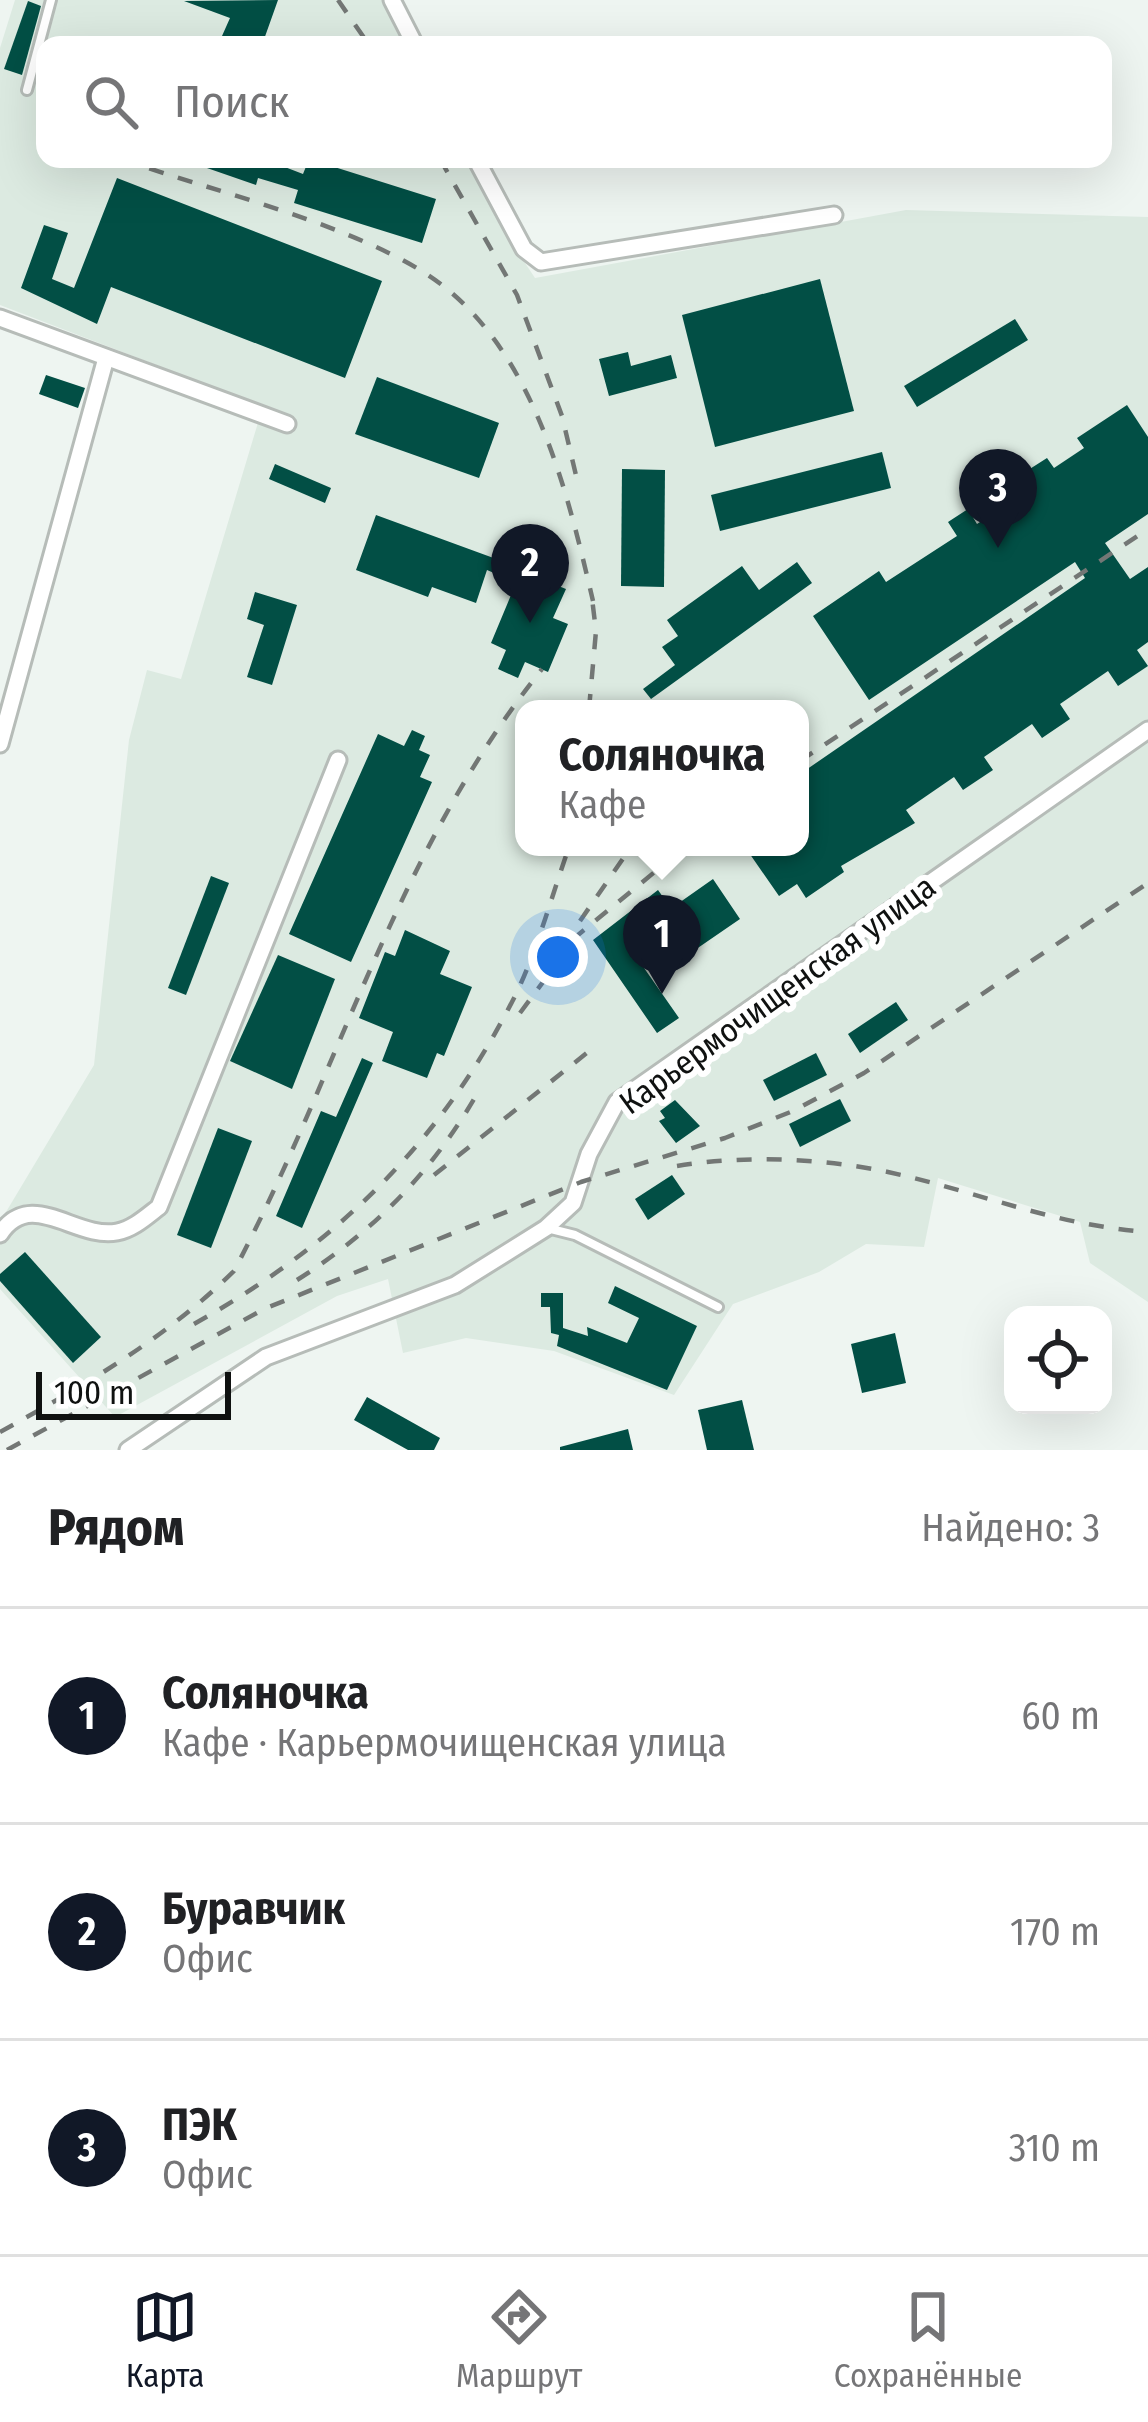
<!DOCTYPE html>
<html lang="ru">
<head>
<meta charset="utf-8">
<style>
	:root { --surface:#fff; --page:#f2f2f2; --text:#202124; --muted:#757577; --line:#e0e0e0; --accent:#111827 }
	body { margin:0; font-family:"Fira Sans Condensed",sans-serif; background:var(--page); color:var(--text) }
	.controls { position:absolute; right:36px; bottom:36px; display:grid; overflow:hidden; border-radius:24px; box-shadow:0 12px 48px #0002 }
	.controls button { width:108px; height:108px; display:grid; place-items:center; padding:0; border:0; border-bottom:3px solid var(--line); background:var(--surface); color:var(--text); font:60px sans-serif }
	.scale { position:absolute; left:36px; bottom:30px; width:195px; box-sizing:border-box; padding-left:12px; border:6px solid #0f1110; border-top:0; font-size:33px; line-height:42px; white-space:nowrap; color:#0f1110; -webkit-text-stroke:9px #fff; paint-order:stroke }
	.you { position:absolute; left:558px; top:957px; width:42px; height:42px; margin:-30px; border:9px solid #fff; border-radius:50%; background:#1a73e8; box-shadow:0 0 0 18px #1a73e833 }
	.badge { display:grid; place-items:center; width:78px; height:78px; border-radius:50%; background:var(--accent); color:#fff; font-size:39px; font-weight:700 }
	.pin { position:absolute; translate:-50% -99px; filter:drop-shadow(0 3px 6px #0008) }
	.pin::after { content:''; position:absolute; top:63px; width:42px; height:36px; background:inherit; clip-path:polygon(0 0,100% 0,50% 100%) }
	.popup { position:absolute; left:515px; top:700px; width:294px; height:156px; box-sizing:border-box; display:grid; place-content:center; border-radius:24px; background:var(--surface); filter:drop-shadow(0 3px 9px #0005); font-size:39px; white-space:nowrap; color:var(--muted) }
	.popup b { font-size:45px; color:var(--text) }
	.popup::after { content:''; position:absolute; left:50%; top:100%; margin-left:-24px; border:24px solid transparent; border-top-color:var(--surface) }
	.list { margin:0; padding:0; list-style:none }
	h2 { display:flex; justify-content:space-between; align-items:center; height:156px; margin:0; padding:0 48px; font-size:51px }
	h2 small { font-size:39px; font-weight:400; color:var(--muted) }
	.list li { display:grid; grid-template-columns:78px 1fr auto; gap:36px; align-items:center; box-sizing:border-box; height:216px; padding:0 48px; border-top:3px solid var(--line) }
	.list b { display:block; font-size:45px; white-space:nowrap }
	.list p { margin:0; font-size:39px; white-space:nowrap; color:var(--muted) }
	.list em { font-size:39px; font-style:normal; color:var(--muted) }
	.icon { flex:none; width:66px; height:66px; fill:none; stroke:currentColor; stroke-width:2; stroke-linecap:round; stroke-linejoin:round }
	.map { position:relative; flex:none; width:1148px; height:1450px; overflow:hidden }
	.search { position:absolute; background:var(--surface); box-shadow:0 12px 48px #0002; left:36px; right:36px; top:36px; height:132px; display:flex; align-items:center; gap:30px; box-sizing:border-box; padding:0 42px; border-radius:24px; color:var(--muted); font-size:45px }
	.sheet { height:804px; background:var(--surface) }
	nav { display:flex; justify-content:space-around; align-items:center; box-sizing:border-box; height:168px; border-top:3px solid var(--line); background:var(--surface); font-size:33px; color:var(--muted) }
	nav a { display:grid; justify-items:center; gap:6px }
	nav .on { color:var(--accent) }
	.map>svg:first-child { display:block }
	.built { fill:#dceae1; fill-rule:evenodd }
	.building { fill:#024f45 }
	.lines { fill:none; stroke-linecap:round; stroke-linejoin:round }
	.service-casing { stroke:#b6bcb8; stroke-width:14 }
	.minor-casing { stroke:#b6bcb8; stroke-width:21 }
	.service { stroke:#fff; stroke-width:8 }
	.minor { stroke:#fff; stroke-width:15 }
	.rail { stroke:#737775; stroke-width:4.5; stroke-dasharray:15 15; stroke-linecap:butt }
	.labels { text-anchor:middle; stroke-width:12; stroke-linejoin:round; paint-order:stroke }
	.street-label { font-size:33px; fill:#0f1110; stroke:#fff }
</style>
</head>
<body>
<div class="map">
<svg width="1148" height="1450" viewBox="0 0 1148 1450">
	<rect width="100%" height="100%" fill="#eef5f1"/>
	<path class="built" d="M 15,0 L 387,0 L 410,45 L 45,45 L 45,159 L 466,159 L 501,227 L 535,278 L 906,210 L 1148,217 L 1148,1302 L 1090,1263 L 1080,1222 L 938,1178 L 924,1247 L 866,1244 L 819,1272 L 733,1304 L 674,1395 L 554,1351 L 466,1338 L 403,1353 L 388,1279 L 337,1296 L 115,1417 L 0,1289 L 0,1222 L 94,1065 L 129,740 L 147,670 L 181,679 L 263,406 L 0,305 L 0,48 ZM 524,709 L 800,709 L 800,847 L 524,847 Z"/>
	<g class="building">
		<polygon points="278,0 262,45 218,45 230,18 184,1"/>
		<polygon points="28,1 41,6 22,75 4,69"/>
		<polygon points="181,159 264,159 303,174 309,159 436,199 422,243 294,203 298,190 258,178 256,185"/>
		<polygon points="117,178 382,281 345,378 111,287 97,324 21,288 44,225 68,233 52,279 74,288"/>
		<polygon points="820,279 854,411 715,447 682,315"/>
		<polygon points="1015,319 1028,340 917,407 904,386"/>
		<polygon points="628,352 631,366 671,355 677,378 609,396 599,359"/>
		<polygon points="46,375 85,388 78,408 39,394"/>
		<polygon points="377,377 499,423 479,478 355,434"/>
		<polygon points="1127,405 1148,437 1148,514 1105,543 1130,579 1148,567 1148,642 1137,650 1148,666 1118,686 1108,671 1060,704 1070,719 1042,738 1032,724 984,757 993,770 963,790 954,777 906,810 915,823 841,866 844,872 806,898 797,884 779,896 745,847 800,847 800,774 1085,578 1075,562 869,700 813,616 879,571 886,582 957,536 948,522 968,509 977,524 1017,498 1008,483 1047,458 1054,468 1084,448 1077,438"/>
		<polygon points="882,452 891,488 720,531 711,495"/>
		<polygon points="275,464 331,488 325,503 269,479"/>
		<polygon points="622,469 665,470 664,587 621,586"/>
		<polygon points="376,515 499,560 494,573 487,570 476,603 432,587 428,597 356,570"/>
		<polygon points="797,562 812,583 651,699 643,689 675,665 662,647 678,636 667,620 742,566 759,590"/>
		<polygon points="521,571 566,589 553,618 568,624 548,672 525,662 518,678 498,669 506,650 491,643"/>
		<polygon points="255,592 297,605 272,685 247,677 264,625 247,619"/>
		<polygon points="412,730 425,736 419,750 430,755 420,777 432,782 351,962 289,934 378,734 404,746"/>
		<polygon points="211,876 229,883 186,995 168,988"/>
		<polygon points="713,879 740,919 689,954 682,944 696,934 676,905"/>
		<polygon points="658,890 673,911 628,945 679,1018 657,1033 593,940"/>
		<polygon points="405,930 450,951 440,974 472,987 444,1056 437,1053 427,1078 382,1061 393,1032 359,1018 385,952 395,956"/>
		<polygon points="278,955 335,979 292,1089 230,1061"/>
		<polygon points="896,1002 908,1020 860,1053 848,1034"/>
		<polygon points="816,1053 827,1075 774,1101 763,1080"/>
		<polygon points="362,1058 373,1063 302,1228 276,1216 321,1111 336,1117"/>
		<polygon points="840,1099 851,1121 800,1147 789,1124"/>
		<polygon points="675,1100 700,1126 676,1143 659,1121 665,1118 660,1111"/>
		<polygon points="218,1128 252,1141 211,1248 177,1235"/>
		<polygon points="672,1175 685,1194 648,1220 635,1199"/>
		<polygon points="25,1252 101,1337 73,1363 0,1281 0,1274"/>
		<polygon points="615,1286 697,1326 667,1390 557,1346 559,1335 551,1333 550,1307 541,1307 541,1293 563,1293 563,1328 588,1336 587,1327 627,1343 639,1318 608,1303"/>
		<polygon points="895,1333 906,1383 862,1393 851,1344"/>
		<polygon points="367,1397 440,1438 434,1450 408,1450 354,1420"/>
		<polygon points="742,1400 754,1450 707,1450 698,1410"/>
		<polygon points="628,1429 633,1450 560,1450 560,1447"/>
	</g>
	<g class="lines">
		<g class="service-casing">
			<g id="service">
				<polyline points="27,90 51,0"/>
				<polyline points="547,1228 575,1235 718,1307"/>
			</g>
		</g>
		<g class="minor-casing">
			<g id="minor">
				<polyline points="392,0 415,45"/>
				<polyline points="476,159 524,249 541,262 834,215"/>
				<polyline points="0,318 287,424"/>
				<polyline points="0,744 106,358"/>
				<path d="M 0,1234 C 31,1187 76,1240 117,1232 C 133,1229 146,1217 159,1207 L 338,760"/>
				<polyline points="128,1450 266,1357 455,1285 546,1228 573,1203 589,1154 617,1102 1148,730"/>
			</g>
		</g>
		<use href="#service" class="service"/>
		<use href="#minor" class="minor"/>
		<g class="rail">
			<polyline points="338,0 369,45"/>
			<path d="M 121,159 C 213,191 339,221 420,270 C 531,337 566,486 593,601"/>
			<polyline points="440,159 517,295 562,416 579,488"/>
			<polyline points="589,709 596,631 591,590"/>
			<polyline points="800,761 1148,529"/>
			<polyline points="580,921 631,847"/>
			<polyline points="520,1013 578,935 685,847"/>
			<path d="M 677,1166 C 744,1155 822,1158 888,1172 C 980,1192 1052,1225 1148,1232"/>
			<polyline points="434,1175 598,1044"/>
			<path d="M 297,1280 C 376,1230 435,1169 481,1087"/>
			<path d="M 194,1324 C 337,1244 442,1142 516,994 C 538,948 552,895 569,847"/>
			<path d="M 0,1432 C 85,1385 165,1339 234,1271 C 341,1068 396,852 542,669"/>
			<polyline points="7,1450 264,1309 581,1182 725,1138 793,1111 864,1073 1148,883"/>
		</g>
	</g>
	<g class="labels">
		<g class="street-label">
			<text transform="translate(777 994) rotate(-36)" y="12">Карьермочищенская улица</text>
		</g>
	</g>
</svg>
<div class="controls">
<button><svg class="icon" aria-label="locate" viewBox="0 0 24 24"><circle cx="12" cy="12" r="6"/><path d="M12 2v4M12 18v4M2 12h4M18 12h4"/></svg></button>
</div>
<div class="scale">100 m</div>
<div class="you"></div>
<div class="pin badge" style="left:662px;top:994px">1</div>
<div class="popup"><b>Соляночка</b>Кафе</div>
<div class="pin badge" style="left:530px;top:623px">2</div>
<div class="pin badge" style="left:998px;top:548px">3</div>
<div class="search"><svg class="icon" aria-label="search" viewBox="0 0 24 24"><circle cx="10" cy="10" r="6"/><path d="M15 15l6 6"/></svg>Поиск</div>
</div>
<section class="sheet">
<h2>Рядом<small>Найдено: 3</small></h2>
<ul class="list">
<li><span class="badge">1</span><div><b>Соляночка</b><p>Кафе · Карьермочищенская улица</p></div><em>60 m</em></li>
<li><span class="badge">2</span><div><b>Буравчик</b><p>Офис</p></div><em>170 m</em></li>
<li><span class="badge">3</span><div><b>ПЭК</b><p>Офис</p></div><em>310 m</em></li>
</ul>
</section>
<nav>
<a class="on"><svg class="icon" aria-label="map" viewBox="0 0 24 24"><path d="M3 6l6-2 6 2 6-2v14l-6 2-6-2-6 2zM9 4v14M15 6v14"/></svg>Карта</a>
<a><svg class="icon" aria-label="directions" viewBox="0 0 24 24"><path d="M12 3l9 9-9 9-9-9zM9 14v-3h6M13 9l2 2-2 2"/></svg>Маршрут</a>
<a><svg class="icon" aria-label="saved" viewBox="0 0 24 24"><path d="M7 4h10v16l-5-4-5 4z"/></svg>Сохранённые</a>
</nav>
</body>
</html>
